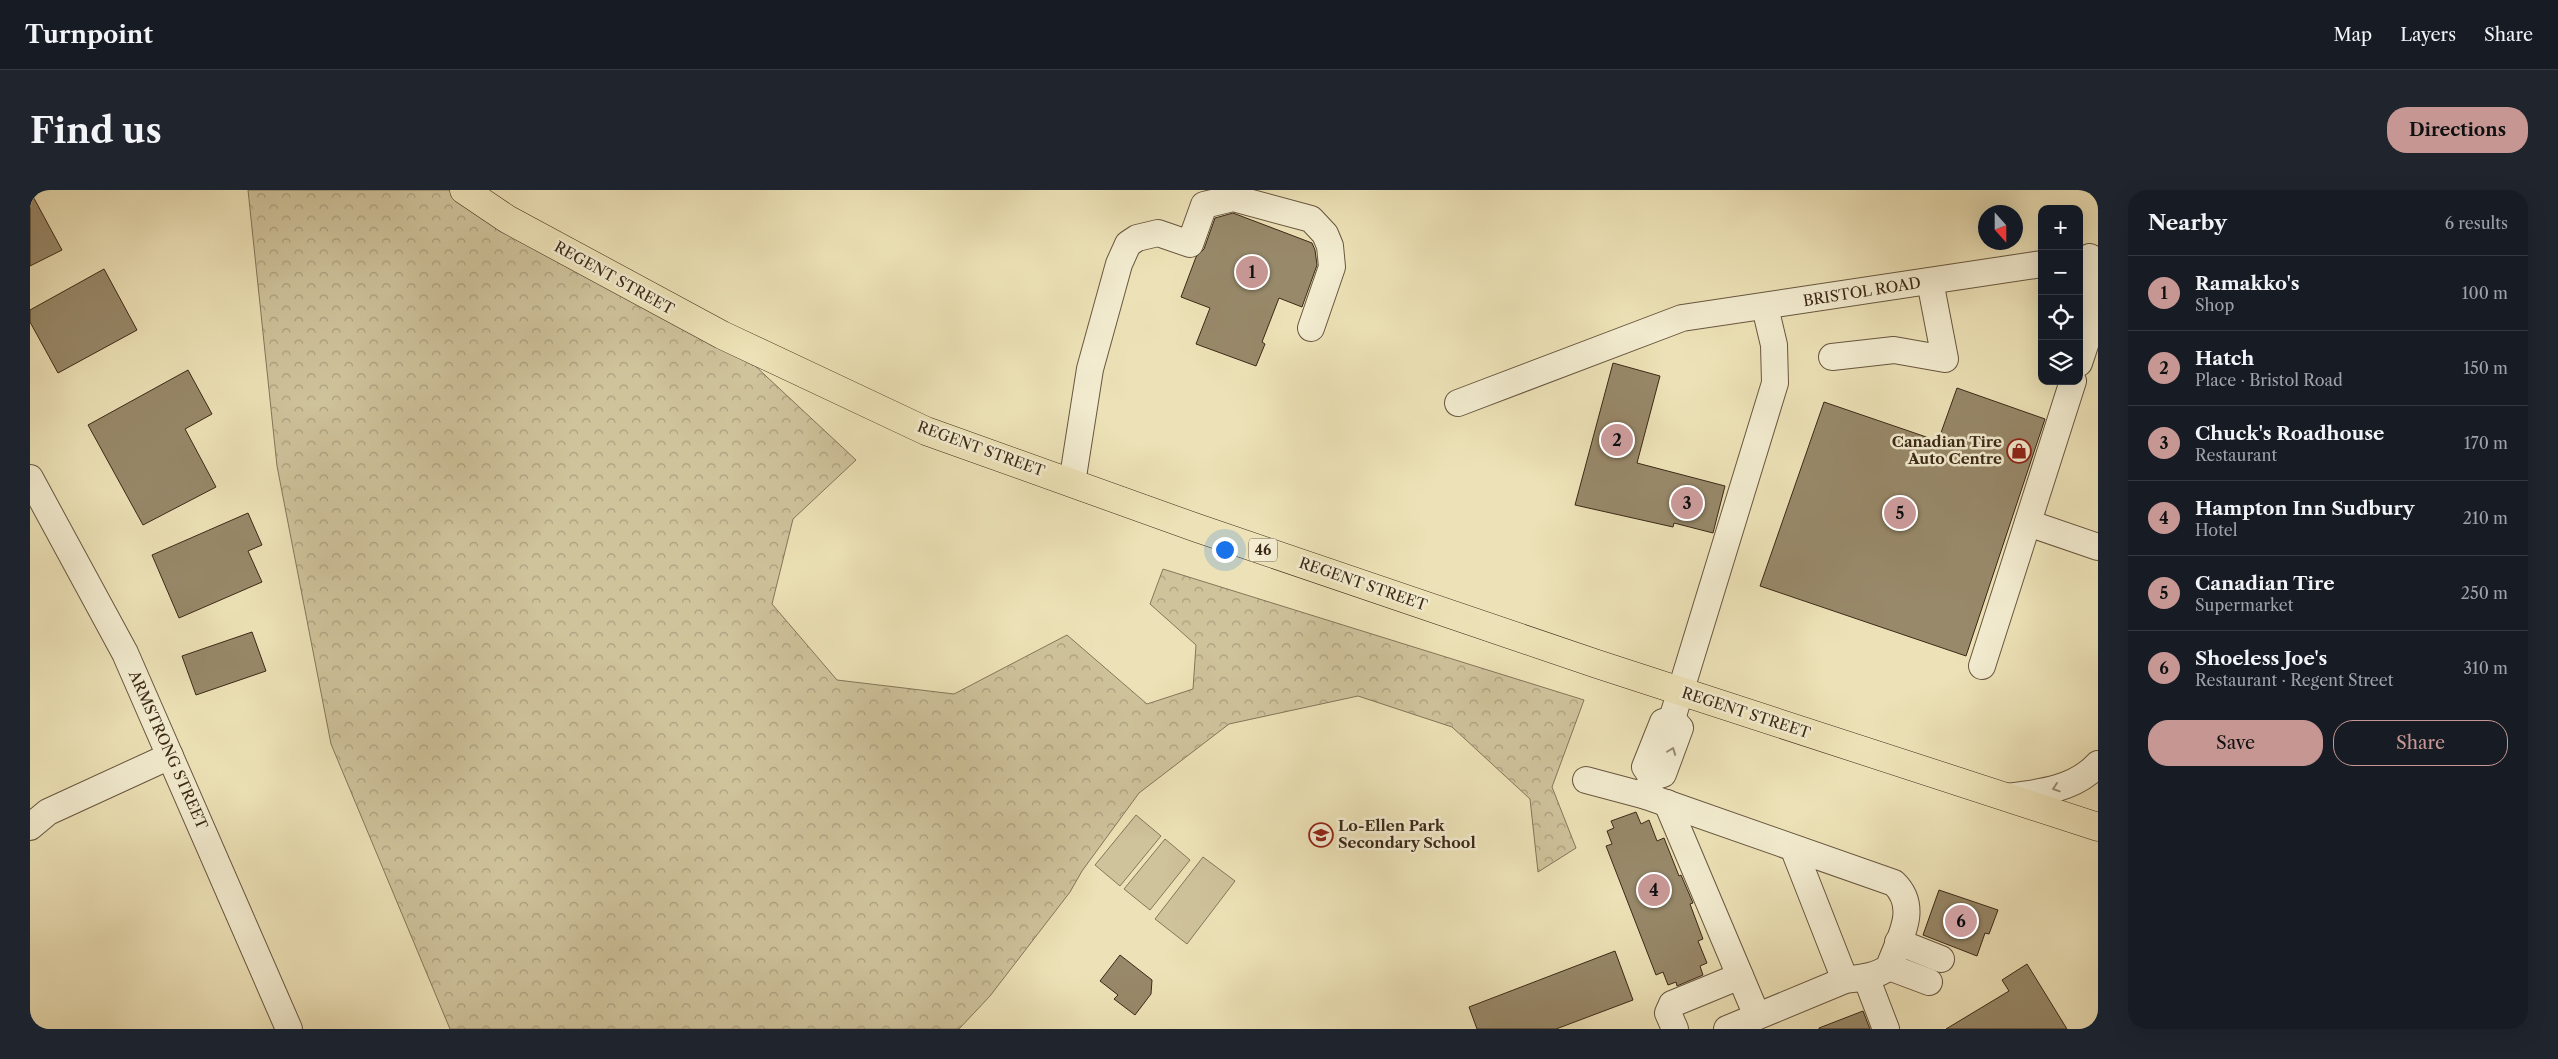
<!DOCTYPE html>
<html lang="en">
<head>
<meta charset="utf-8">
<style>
	:root { --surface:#171b24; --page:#20242c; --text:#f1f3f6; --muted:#9ea1a6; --line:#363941; --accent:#c59692 }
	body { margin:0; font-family:"Libre Caslon Text",serif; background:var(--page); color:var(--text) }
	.controls { position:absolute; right:15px; top:15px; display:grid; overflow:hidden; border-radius:10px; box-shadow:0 5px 20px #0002 }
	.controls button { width:45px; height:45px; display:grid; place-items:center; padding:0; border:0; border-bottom:1px solid var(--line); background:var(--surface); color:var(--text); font:25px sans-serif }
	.compass { position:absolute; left:1948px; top:15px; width:45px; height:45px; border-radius:50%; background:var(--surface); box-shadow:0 5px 20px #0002; rotate:159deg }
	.you { position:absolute; left:1194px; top:359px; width:18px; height:18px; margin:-12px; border:4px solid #fff; border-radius:50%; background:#1a73e8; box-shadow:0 0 0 8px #1a73e833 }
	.badge { display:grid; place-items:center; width:32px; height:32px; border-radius:50%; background:var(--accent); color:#111; font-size:16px; font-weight:700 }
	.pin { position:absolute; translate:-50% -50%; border:2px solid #fff; box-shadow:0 1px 5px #0006 }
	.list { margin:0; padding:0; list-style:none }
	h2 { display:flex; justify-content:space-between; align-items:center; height:65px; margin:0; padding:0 20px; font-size:21px }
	h2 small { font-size:16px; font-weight:400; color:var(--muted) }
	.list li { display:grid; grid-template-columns:32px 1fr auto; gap:15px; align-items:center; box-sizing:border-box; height:75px; padding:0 20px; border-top:1px solid var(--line) }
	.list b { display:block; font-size:19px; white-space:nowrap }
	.list p { margin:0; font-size:16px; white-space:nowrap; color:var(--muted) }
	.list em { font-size:16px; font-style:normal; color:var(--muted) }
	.actions { display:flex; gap:10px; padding:15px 20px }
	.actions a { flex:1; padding:11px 0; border:1px solid var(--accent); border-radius:20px; text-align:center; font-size:18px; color:var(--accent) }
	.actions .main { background:var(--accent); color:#111 }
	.icon { flex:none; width:28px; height:28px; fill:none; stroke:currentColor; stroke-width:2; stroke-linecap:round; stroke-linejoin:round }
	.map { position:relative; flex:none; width:2068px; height:839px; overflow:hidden; border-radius:20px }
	header { display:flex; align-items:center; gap:30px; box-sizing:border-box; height:70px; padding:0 25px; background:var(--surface); border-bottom:1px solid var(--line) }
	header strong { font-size:24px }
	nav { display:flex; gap:28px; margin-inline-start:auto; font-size:18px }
	.intro { display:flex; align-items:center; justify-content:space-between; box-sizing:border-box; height:120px; padding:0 30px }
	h1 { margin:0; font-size:35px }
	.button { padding:12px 22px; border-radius:20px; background:var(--accent); color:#111; font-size:18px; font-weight:700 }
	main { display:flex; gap:30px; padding:0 30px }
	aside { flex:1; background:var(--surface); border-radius:20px; box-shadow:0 5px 20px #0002 }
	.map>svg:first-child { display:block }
	.green { fill:#cfc39c; stroke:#85765a }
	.forest { fill:url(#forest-crowns); stroke:#85765a }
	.building { fill:#98896a; stroke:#3b2917 }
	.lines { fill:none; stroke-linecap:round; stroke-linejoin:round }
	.minor-casing { stroke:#68573f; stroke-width:28 }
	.major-casing { stroke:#3b2917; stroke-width:29 }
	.minor { stroke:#f3ecd0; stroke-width:26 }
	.major { stroke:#ede2b7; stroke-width:28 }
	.oneway { stroke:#978a74 }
	.labels { text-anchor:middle; stroke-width:5; stroke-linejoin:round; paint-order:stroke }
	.shield { fill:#f3ecd0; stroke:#72644e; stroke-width:1 }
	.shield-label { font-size:14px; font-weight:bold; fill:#3b2917 }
	.street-label { font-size:15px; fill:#3b2917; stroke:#f3ecd0 }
	.poi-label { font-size:15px; font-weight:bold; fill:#3b2917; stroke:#f3ecd0; text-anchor:end }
</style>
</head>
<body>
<header>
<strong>Turnpoint</strong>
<nav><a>Map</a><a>Layers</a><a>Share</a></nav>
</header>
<div class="intro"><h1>Find us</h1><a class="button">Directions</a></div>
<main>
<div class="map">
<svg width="2068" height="839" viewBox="0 0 2068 839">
	<defs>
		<pattern id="forest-crowns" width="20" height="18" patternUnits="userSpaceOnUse" patternTransform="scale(1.25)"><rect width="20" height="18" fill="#cfc39c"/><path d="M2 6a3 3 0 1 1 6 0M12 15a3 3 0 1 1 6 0" fill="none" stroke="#a99e7e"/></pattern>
	</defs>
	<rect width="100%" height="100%" fill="#ede2b7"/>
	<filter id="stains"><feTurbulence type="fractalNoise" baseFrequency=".004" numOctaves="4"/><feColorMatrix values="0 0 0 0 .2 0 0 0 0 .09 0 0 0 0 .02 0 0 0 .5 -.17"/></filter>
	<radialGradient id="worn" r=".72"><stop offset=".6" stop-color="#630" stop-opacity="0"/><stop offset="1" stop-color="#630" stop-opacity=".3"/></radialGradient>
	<g class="green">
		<polygon points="1106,625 1131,646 1090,696 1065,675"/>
		<polygon points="1135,649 1160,670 1120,720 1094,699"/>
		<polygon points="1173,667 1205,691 1157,754 1125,729"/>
	</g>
	<polygon class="forest" points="218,0 434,0 692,145 826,270 763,329 742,414 807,490 924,504 1037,445 1117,514 1163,499 1166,455 1120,414 1133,379 1554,510 1522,597 1546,658 1508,682 1500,609 1422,537 1328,506 1199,534 1109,603 1052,681 1040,702 960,806 929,839 420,839 301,554 247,276"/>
	<g class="building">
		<polygon points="0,1 32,60 0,76"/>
		<polygon points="1203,23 1282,53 1285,60 1287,75 1272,117 1249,108 1232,152 1235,154 1226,176 1166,154 1180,118 1151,107 1166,67 1174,59 1185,28"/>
		<polygon points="74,79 107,140 28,183 0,132 0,120"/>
		<polygon points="1583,173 1630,186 1607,273 1695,296 1683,343 1644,333 1643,337 1545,315"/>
		<polygon points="158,180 182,224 155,239 186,297 113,335 58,235"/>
		<polygon points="1927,198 2015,229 1936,466 1730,396 1794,212 1908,251"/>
		<polygon points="218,323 232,355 218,361 232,392 149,428 122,365"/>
		<polygon points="222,442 236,481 166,505 152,466"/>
		<polygon points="1606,622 1611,634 1619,630 1627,651 1634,648 1649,686 1651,685 1663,713 1660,714 1673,749 1668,751 1677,773 1670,776 1673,785 1647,796 1646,792 1638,795 1633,782 1626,785 1576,656 1582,654 1577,641 1584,638 1581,631"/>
		<polygon points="1909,700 1968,720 1959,744 1955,743 1947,766 1893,745"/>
		<polygon points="1585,761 1603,810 1526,839 1447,839 1439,817"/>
		<polygon points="1090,765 1122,790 1121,804 1105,825 1084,809 1088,805 1070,791"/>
		<polygon points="1997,774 2037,839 1916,839 1979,801 1972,790"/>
		<polygon points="1833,821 1840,839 1789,839 1789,838"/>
	</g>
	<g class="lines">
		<g class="minor-casing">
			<g id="minor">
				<polyline points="1802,167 1864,160 1915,169 1900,91"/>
				<polyline points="2049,173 2066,122 2060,67"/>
				<polyline points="1428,213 1652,128 2012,74"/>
				<polyline points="0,288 95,463 259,839"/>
				<polyline points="1042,293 1060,179 1089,74 1098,54 1107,48 1128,43 1160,54 1174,15 1203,8 1281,29 1295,44 1300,56 1302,77 1281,138"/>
				<polyline points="1998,333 2068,357"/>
				<polyline points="1952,476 2043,191"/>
				<polyline points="1642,529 1745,193 1744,155 1735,117"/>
				<polyline points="1622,587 1633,584 1650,538 1642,529"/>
				<polyline points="1622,587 1615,577 1633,532 1642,529"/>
				<polyline points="1556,590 1616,606 1622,587"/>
				<path d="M 1616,606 L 1864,693 C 1890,718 1869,749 1859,777 C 1846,787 1830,788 1815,790 L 1697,839"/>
				<path d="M 1975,607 C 2008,603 2044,600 2068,574"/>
				<polyline points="1637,613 1727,826"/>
				<polyline points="0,637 18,622 140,566"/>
				<polyline points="1769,660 1766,665 1815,790"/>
				<polyline points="1868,752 1911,769"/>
				<polyline points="1859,777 1899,792"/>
				<polyline points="1836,787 1856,839"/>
				<polyline points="1645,839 1638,823 1642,814 1710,786"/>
			</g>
		</g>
		<g class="major-casing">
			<polyline id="major" points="434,0 477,29 692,145 896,241 1167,338 1567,474 2068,637"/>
		</g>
		<use href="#minor" class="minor"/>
		<use href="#major" class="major"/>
	</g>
	<defs><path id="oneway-chevron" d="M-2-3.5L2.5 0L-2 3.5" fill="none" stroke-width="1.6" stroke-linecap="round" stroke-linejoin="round" transform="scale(1.25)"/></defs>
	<g class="oneway">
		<use href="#oneway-chevron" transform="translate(1642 561) rotate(-69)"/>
		<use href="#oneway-chevron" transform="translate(2026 598) rotate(161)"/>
	</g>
	<defs>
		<g id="shop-ring" transform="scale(1.25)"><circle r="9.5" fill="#f3ecd0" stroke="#8f2418" stroke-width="1.5"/><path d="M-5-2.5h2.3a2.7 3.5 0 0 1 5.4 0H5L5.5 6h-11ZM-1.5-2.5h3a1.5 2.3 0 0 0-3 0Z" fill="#8f2418"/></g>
		<g id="school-ring" transform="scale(1.25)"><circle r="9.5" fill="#f3ecd0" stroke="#8f2418" stroke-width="1.5"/><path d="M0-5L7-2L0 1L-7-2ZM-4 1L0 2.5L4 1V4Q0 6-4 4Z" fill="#8f2418"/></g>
	</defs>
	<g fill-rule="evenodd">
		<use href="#shop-ring" x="1989" y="261"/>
		<use href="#school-ring" x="1291" y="645"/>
	</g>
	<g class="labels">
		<rect class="shield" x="1219" y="348.5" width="28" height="23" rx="4"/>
		<g class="shield-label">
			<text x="1233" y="365">46</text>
		</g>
		<g class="street-label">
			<text transform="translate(584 88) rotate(29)" y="5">REGENT STREET</text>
			<text transform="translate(1832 102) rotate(-9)" y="5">BRISTOL ROAD</text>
			<text transform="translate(951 259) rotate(20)" y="5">REGENT STREET</text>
			<text transform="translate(1333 394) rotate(19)" y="5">REGENT STREET</text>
			<text transform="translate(1716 523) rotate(18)" y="5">REGENT STREET</text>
			<text transform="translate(138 560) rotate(66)" y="5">ARMSTRONG STREET</text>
		</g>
		<g class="poi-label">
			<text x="1972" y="257">Canadian Tire<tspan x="1972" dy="17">Auto Centre</tspan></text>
			<text x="1308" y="641" text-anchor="start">Lo-Ellen Park<tspan x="1308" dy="17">Secondary School</tspan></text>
		</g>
	</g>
	<rect width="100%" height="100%" filter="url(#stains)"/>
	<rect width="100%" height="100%" fill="url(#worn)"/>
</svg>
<div class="controls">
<button>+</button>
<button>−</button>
<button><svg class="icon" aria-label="locate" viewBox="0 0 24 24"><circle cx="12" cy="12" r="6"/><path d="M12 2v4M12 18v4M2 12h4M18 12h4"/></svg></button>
<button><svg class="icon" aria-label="layers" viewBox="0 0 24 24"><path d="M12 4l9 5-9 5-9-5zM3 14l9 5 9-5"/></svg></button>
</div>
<svg class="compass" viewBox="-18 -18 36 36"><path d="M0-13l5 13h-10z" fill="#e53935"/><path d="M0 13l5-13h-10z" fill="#9ea1a6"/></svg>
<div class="you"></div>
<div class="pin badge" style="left:1222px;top:82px">1</div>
<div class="pin badge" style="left:1587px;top:250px">2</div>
<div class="pin badge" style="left:1657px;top:313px">3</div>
<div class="pin badge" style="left:1624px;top:700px">4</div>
<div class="pin badge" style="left:1870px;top:323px">5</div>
<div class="pin badge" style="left:1931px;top:731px">6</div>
</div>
<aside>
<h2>Nearby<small>6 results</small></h2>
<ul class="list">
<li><span class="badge">1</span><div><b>Ramakko's</b><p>Shop</p></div><em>100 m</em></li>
<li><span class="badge">2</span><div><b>Hatch</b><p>Place · Bristol Road</p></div><em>150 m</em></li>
<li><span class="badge">3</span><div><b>Chuck's Roadhouse</b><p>Restaurant</p></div><em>170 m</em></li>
<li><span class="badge">4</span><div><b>Hampton Inn Sudbury</b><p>Hotel</p></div><em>210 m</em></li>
<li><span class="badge">5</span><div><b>Canadian Tire</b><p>Supermarket</p></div><em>250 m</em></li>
<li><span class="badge">6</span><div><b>Shoeless Joe's</b><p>Restaurant · Regent Street</p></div><em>310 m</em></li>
</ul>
<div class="actions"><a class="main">Save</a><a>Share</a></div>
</aside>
</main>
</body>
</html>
